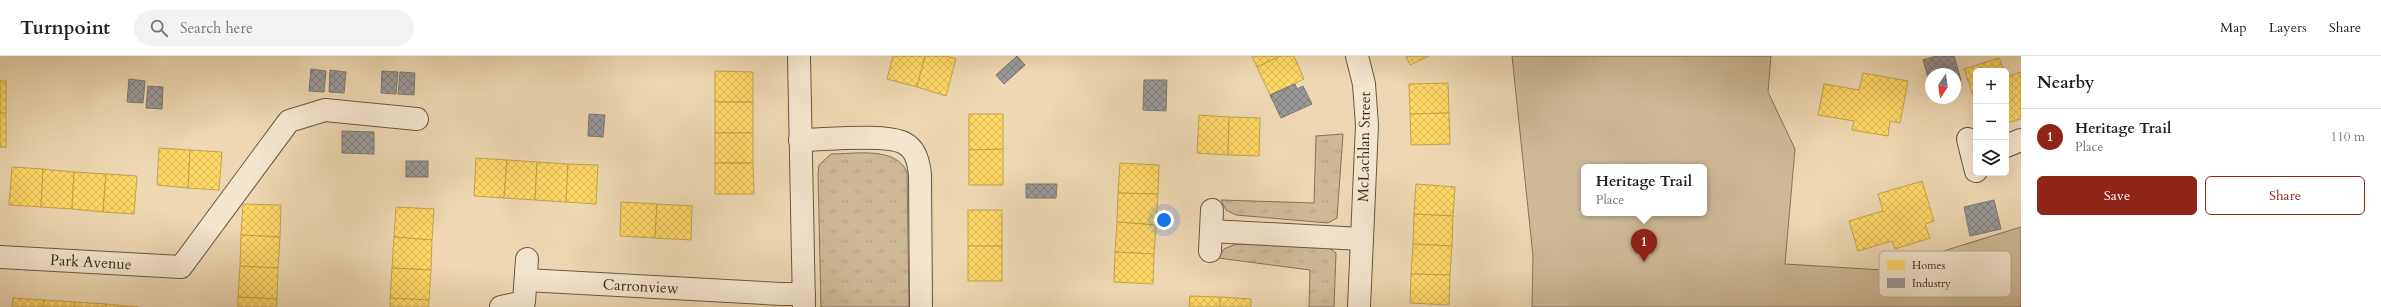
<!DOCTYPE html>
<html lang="en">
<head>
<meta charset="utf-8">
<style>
	:root { --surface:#fff; --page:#f2f2f2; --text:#202124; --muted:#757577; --line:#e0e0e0; --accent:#8f2418 }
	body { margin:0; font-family:Cardo,serif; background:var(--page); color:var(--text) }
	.controls { position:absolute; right:12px; top:12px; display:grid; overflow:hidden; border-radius:6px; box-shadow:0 4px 16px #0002 }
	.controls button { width:36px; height:36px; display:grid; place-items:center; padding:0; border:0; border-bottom:1px solid var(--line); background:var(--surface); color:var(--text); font:20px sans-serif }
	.compass { position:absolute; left:1925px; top:12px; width:36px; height:36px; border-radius:50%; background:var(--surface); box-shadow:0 4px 16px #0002; rotate:193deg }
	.you { position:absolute; left:1164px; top:164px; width:14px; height:14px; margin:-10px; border:3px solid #fff; border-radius:50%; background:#1a73e8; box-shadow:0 0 0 6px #1a73e833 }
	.badge { display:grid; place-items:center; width:26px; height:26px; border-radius:50%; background:var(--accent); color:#fff; font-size:13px; font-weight:700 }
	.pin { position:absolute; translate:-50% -33px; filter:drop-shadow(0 1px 2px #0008) }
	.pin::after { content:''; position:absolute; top:21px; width:14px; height:12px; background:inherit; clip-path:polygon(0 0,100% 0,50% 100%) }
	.popup { position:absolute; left:1581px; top:108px; width:126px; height:52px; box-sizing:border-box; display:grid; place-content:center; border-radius:6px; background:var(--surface); filter:drop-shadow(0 1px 3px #0005); font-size:13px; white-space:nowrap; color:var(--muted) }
	.popup b { font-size:15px; color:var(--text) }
	.popup::after { content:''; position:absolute; left:50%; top:100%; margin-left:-8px; border:8px solid transparent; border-top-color:var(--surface) }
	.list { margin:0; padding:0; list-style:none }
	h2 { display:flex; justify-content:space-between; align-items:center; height:52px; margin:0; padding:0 16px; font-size:17px }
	h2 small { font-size:13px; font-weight:400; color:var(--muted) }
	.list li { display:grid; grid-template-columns:26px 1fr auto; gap:12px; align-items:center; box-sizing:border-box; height:56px; padding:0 16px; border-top:1px solid var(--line) }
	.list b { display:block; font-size:15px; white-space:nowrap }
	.list p { margin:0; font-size:13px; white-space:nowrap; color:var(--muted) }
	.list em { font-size:13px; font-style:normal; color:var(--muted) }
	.actions { display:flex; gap:8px; padding:12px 16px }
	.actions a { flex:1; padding:9px 0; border:1px solid var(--accent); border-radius:6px; text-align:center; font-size:14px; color:var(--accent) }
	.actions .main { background:var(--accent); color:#fff }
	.icon { flex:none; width:22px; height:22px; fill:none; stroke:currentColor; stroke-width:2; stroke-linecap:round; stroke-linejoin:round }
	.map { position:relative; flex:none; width:2021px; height:251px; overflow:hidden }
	header { display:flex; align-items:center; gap:24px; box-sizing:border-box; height:56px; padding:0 20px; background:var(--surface); border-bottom:1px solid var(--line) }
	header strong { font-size:19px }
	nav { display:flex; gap:22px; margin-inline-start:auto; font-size:14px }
	.search { width:280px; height:36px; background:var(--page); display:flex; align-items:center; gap:10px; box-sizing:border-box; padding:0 14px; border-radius:22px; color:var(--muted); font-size:15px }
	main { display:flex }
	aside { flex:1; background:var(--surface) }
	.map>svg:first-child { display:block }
	.grass { fill:url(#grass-tufts); stroke:#84735a }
	.park { fill:#cfba98; stroke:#84735a; fill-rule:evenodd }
	.homes { fill:url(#homes-cross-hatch); stroke:#c4a550 }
	.industry { fill:url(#industry-cross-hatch); stroke:#7c7873 }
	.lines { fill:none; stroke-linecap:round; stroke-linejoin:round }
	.minor-casing { stroke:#665741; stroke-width:24 }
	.minor { stroke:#f4e5cd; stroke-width:22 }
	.labels { text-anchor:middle; stroke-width:4; stroke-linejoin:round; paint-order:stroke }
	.street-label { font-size:15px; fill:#392c1b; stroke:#f4e5cd }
	.key { fill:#f4e5cd; stroke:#bcae98; stroke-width:1 }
	.key-label { font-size:11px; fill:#392c1b }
</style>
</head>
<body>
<header>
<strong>Turnpoint</strong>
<div class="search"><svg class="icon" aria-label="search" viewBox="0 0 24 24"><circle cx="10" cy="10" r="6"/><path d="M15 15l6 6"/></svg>Search here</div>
<nav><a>Map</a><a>Layers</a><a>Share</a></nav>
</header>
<main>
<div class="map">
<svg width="2021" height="251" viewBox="0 0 2021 251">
	<defs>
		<pattern id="grass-tufts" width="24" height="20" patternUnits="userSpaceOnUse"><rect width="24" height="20" fill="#cfba98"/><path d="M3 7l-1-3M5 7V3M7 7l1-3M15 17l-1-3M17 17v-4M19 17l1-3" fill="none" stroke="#b2a082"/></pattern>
		<pattern id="homes-cross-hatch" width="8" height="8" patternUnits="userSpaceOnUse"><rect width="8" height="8" fill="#ffd966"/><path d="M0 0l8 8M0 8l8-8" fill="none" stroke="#dbba58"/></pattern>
		<pattern id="industry-cross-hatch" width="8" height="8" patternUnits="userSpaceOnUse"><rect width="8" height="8" fill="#999"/><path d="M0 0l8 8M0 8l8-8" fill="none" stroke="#7e7d7c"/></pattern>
	</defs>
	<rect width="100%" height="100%" fill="#eed7b2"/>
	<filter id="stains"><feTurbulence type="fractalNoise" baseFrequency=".005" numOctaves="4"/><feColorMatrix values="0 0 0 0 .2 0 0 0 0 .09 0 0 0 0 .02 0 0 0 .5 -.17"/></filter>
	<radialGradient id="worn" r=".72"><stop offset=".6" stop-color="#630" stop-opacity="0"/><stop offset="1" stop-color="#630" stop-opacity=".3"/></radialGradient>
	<g class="grass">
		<polygon points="1343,78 1337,162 1328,167 1236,159 1226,154 1221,144 1314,147 1316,80"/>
		<path d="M 831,98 C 854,98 896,90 907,116 L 909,251 L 821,251 L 818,118 L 819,109 Z"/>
		<polygon points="1236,188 1328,191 1336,197 1334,251 1309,251 1310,214 1218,202 1224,193"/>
	</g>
	<path class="park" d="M 1512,0 L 1771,0 L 1768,36 L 1795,93 L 1785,208 L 1882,214 L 2021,171 L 2021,251 L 1532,251 L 1533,200 ZM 1584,111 L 1704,111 L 1704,157 L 1584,157 Z"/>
	<g class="homes">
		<polygon points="893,0 925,0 917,31 887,23"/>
		<polygon points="925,0 947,0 956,3 946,40 917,31"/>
		<polygon points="1252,0 1280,0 1257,11"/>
		<polygon points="1280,0 1294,0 1304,23 1270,39 1257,11"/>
		<polygon points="1406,0 1429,0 1410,9"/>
		<polygon points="1999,2 2004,15 1976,15 1976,48 1964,13"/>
		<polygon points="715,15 753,16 753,46 715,46"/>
		<polygon points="2021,16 2021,63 2006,67 2006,21"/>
		<polygon points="1863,17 1908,25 1900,67 1890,65 1888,80 1852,74 1854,65 1818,59 1824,28 1859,34"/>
		<rect x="0" y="25" width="6" height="32"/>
		<polygon points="1448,27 1449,57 1410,58 1409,28"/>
		<rect x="715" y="46" width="38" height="31"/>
		<rect x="0" y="57" width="6" height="34"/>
		<polygon points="1449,57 1450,88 1411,89 1410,58"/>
		<polygon points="969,58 1003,58 1003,93 969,94"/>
		<polygon points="1199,59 1229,61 1228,99 1197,97"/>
		<polygon points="1229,61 1260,62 1259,100 1228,99"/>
		<rect x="715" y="77" width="38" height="30"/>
		<polygon points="159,92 190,94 188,132 157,129"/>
		<polygon points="1003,93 1003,129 969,129 969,94"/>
		<polygon points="190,94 222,96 219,134 188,132"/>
		<polygon points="476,102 507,104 504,142 474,140"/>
		<polygon points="507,104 537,106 535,144 504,142"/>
		<polygon points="537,106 568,108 566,146 535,144"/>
		<polygon points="715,107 753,107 754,138 715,138"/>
		<polygon points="1120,107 1159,109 1158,138 1118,137"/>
		<polygon points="568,108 598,109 596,148 566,146"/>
		<polygon points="12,111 43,113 41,151 9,149"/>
		<polygon points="43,113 74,116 72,153 41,151"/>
		<polygon points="74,116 106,118 103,156 72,153"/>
		<polygon points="106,118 137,120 134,158 103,156"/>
		<polygon points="1922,125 1934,165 1925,168 1930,182 1895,193 1892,185 1858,195 1849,165 1883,155 1878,138"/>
		<polygon points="1416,128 1455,131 1453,160 1414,158"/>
		<polygon points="1118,137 1158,138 1156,169 1117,166"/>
		<polygon points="621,146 657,148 655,182 620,180"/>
		<polygon points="243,148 281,149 280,181 241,179"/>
		<polygon points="657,148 692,150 691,184 655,182"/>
		<polygon points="396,151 434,153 432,184 394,181"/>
		<rect x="968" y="154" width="34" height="36"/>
		<polygon points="1414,158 1453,160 1452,190 1413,188"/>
		<polygon points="1117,166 1156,169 1154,198 1115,196"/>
		<polygon points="241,179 280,181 278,212 240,210"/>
		<polygon points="394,181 432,184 431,214 392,212"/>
		<polygon points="1413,188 1452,190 1450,219 1411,218"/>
		<rect x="968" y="190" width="34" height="35"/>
		<polygon points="1115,196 1154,198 1153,228 1114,226"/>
		<polygon points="240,210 278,212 277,243 238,241"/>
		<polygon points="392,212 431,214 429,244 390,242"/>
		<polygon points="1411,218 1450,219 1449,249 1410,247"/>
		<polygon points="1190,240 1220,241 1220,251 1189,251"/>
		<polygon points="238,241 277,243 276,251 238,251"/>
		<polygon points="1220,241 1251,243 1251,251 1220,251"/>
		<polygon points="13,242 44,244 43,251 12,251"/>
		<polygon points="390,242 429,244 428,251 390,251"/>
		<polygon points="44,244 75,246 75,251 43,251"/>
		<polygon points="75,246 106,248 106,251 75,251"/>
		<polygon points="106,248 138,251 106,251"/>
	</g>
	<g class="industry">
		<polygon points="1017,0 1025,9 1004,28 996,19"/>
		<polygon points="1936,0 1954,0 1961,24 1955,26 1955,18 1931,18 1931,31 1923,4"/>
		<polygon points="311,13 326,15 324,36 309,35"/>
		<polygon points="330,14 346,16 344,37 329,36"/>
		<polygon points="382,15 398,16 396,38 381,37"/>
		<polygon points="400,16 415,17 414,39 398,38"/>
		<polygon points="129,23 145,25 143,47 127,46"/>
		<polygon points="1144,24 1167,24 1166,55 1143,54"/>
		<polygon points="1295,28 1297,33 1303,30 1312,48 1281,62 1270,39"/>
		<polygon points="148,30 163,31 162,53 146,52"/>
		<polygon points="589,58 605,59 603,81 588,80"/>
		<polygon points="342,75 374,76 374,98 342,97"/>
		<rect x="406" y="105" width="22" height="16"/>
		<polygon points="1026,128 1057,128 1056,142 1026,142"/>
		<polygon points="1994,144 2001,173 1970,180 1964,151"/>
	</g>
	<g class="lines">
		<g class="minor-casing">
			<g id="minor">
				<polyline points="799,0 804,251"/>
				<polyline points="1357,0 1364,28 1367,69 1359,251"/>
				<polyline points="1968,83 1976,115"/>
				<path d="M 800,84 C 823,84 886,77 904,87 C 916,93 919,107 920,119 L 921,251"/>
				<polyline points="2006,90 2021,84"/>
				<polyline points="1211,175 1362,183"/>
				<polyline points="1210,195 1212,154"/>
				<path id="s1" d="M 0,201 L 181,211 L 289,65 L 325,54 L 417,63"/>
				<path id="s2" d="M 526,224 L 781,238 L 804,238"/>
				<polyline points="501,251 524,246 527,203"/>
			</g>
		</g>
		<use href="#minor" class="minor"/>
	</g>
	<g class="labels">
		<g class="street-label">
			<text transform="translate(1364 91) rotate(-89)" y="5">McLachlan Street</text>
			<text dy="5" stroke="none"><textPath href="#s1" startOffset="91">Park Avenue</textPath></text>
			<text dy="5" stroke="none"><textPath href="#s2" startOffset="115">Carronview</textPath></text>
		</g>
	</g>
	<rect x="1879" y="195" width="132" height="46" rx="6" class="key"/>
	<rect x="1887" y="204" width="18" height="10" fill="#ffd966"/>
	<rect x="1887" y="222" width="18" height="10" fill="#999"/>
	<g class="key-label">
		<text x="1912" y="213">Homes</text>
		<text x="1912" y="231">Industry</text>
	</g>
	<rect width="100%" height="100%" filter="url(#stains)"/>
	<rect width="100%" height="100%" fill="url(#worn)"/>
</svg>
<div class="controls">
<button>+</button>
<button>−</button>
<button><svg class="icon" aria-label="layers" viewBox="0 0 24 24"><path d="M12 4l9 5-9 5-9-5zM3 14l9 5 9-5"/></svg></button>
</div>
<svg class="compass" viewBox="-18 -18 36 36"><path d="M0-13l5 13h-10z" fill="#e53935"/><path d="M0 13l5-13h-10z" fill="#757577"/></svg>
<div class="you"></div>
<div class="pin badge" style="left:1644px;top:206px">1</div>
<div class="popup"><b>Heritage Trail</b>Place</div>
</div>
<aside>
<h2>Nearby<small></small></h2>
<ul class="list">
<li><span class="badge">1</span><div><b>Heritage Trail</b><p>Place</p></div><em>110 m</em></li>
</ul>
<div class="actions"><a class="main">Save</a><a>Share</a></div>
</aside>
</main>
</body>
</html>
